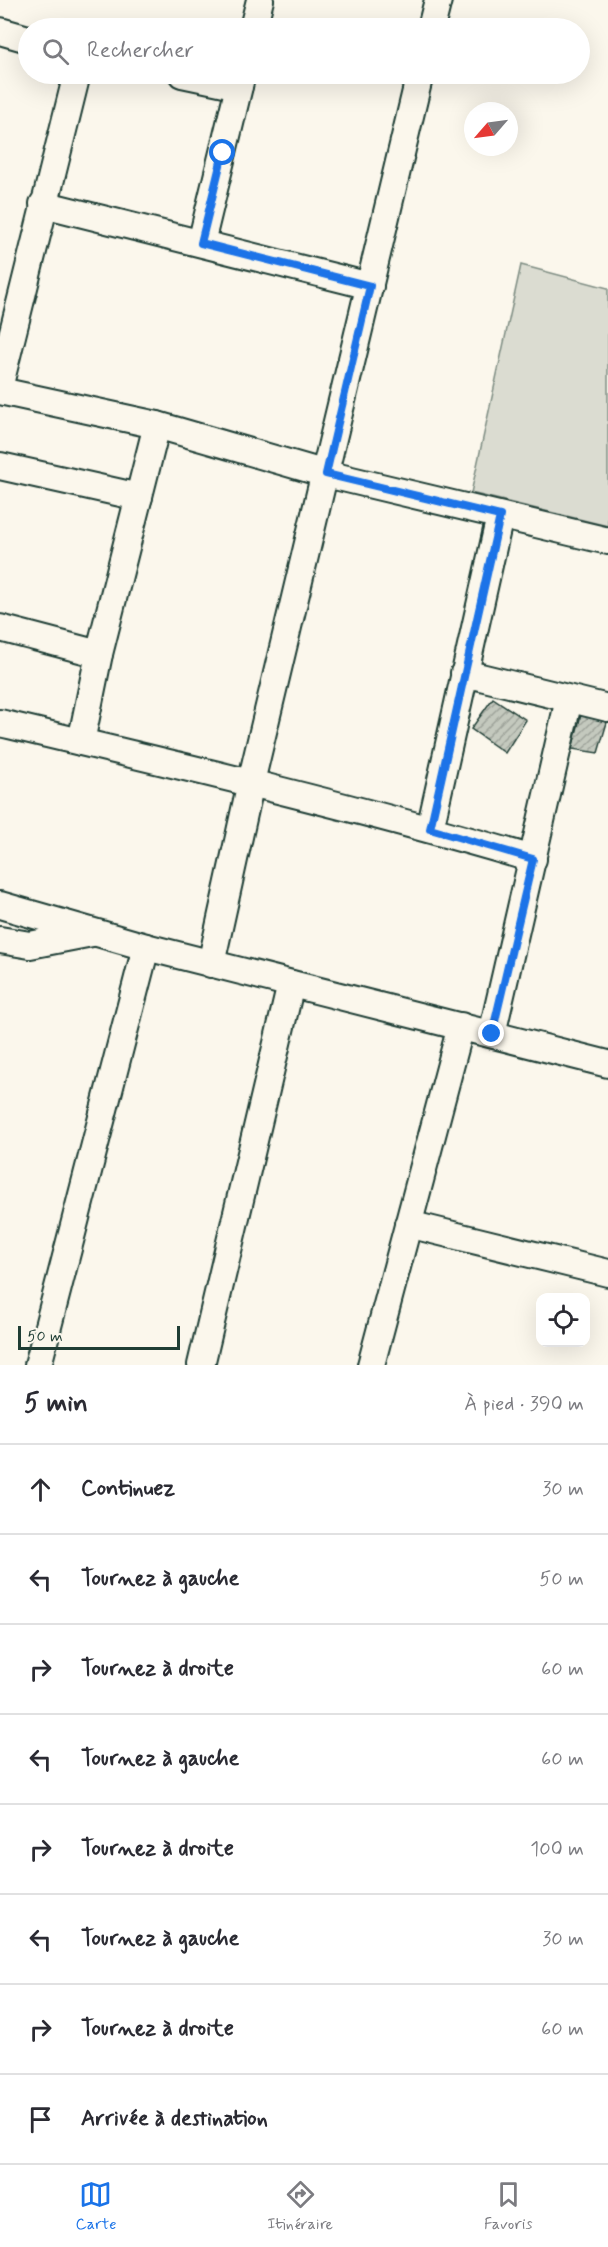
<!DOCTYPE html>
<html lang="fr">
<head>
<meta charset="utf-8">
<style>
	:root { --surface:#fff; --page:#f2f2f3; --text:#2b2b33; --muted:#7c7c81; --line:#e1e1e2; --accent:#1a73e8 }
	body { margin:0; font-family:Mynerve,sans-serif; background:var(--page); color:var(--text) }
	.controls { position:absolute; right:18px; bottom:18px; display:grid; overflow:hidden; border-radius:12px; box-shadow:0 6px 24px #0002 }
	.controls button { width:54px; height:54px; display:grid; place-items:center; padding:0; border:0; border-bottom:2px solid var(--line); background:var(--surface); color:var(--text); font:30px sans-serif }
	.compass { position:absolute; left:464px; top:102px; width:54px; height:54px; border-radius:50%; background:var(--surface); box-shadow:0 6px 24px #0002; rotate:242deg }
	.scale { position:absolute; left:18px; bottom:15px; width:162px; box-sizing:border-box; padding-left:6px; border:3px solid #1f3d34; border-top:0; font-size:16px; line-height:21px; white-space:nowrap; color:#1f3d34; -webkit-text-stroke:4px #fbf7ec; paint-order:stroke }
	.stop { position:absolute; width:18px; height:18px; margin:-14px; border:4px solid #1a73e8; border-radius:50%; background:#fff }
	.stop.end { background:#1a73e8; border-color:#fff; box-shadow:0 2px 6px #0008 }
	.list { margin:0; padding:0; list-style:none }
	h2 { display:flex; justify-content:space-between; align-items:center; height:78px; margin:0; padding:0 24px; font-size:26px }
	h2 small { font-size:20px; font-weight:400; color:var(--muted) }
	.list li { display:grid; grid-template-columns:39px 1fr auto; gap:18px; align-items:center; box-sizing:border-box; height:90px; padding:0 24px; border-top:2px solid var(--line) }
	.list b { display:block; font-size:22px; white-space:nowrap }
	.list em { font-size:20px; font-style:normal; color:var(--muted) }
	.icon { flex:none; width:33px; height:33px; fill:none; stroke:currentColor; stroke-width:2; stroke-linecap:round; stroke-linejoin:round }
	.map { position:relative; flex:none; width:608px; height:1365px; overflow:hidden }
	.search { position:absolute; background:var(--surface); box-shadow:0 6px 24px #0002; left:18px; right:18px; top:18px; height:66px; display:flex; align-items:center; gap:15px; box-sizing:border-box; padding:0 21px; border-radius:33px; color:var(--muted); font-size:22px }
	.sheet { height:798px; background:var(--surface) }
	nav { display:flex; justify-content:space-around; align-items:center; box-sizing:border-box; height:84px; border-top:2px solid var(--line); background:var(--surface); font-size:16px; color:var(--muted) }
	nav a { display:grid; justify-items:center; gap:3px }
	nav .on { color:var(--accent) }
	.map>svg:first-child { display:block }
	.green { fill:#dbdcd1; stroke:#7d8c82; stroke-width:1.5 }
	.building { fill:url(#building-hatch); stroke:#1f3d34; stroke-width:1.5 }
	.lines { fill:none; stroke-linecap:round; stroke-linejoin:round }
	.minor-casing { stroke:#1f3d34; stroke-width:30 }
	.minor { stroke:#fbf7ec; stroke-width:26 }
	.route { stroke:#1a73e8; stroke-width:8 }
</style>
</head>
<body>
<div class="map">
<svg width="608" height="1365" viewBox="0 0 608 1365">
	<defs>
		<pattern id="building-hatch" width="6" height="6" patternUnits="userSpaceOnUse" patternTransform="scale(1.5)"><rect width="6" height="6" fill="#c4c9be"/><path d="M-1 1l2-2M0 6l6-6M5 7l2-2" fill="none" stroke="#9fa49b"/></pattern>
	</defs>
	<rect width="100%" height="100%" fill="#fbf7ec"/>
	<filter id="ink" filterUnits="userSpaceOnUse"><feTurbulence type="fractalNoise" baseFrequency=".0167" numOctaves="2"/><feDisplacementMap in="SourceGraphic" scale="12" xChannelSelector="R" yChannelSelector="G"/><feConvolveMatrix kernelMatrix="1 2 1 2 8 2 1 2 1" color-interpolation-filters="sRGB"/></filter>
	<g filter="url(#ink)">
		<polygon class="green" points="521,265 608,288 608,526 471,493"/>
		<g class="building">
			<polygon points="493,698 526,720 505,753 471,729"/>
			<polygon points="583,707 608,719 598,753 572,749"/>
		</g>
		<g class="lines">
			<g class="minor-casing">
				<g id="minor">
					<polyline points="253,28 260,0"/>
					<polyline points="431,28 438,0"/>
					<polyline points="0,31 28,39"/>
					<polyline points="182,74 239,86"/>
					<polyline points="43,204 370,286"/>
					<polyline points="201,243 242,74"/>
					<polyline points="0,384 77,74"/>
					<polyline points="0,391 157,425 326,474 608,541"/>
					<polyline points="0,466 139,497"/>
					<polyline points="0,628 99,654"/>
					<polyline points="464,673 608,708"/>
					<path d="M 0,723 C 178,765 357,807 533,859"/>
					<polyline points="81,742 99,654 157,425"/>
					<polyline points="430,829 500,516"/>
					<polyline points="0,905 146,947 608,1064"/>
					<polyline points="0,940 30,945 92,933"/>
					<polyline points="211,964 251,782 420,74"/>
					<polyline points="492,1034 569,699"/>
					<polyline points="408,1224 608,1273"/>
					<polyline points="38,1365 146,947"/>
					<polyline points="201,1365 291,984"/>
					<polyline points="371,1365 461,1026"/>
				</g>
			</g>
			<use href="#minor" class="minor"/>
		</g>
	</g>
	<g class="lines" filter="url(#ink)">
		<polyline class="route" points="223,153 201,243 370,286 326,474 500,516 430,829 533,859 492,1034"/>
	</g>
</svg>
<div class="controls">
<button><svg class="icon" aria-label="locate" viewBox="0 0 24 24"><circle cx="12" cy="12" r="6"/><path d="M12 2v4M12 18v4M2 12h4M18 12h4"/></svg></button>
</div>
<svg class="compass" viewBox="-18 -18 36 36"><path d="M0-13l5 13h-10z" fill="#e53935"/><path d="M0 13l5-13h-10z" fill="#7c7c81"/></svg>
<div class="scale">50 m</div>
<div class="stop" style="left:223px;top:153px"></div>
<div class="stop end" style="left:492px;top:1034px"></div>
<div class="search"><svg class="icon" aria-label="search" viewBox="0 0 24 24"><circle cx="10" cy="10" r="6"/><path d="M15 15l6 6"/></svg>Rechercher</div>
</div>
<section class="sheet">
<h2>5 min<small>À pied · 390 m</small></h2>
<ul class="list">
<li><svg class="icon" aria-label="ahead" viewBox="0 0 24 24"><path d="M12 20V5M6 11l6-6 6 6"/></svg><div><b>Continuez</b></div><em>30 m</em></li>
<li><svg class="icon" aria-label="left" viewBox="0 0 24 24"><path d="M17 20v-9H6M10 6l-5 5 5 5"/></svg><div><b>Tournez à gauche</b></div><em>50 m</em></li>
<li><svg class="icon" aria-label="right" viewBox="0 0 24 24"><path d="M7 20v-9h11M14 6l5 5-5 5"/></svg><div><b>Tournez à droite</b></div><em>60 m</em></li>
<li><svg class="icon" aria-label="left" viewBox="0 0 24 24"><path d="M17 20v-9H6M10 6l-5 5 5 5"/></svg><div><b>Tournez à gauche</b></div><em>60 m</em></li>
<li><svg class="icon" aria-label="right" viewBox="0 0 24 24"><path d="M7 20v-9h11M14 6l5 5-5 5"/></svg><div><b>Tournez à droite</b></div><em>100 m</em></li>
<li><svg class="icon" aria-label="left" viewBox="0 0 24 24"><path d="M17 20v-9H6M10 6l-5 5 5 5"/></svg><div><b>Tournez à gauche</b></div><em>30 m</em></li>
<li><svg class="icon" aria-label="right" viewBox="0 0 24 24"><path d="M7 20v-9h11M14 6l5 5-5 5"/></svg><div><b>Tournez à droite</b></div><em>60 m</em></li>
<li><svg class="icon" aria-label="arrive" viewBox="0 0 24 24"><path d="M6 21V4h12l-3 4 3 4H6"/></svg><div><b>Arrivée à destination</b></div></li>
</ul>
</section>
<nav>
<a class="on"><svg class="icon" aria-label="map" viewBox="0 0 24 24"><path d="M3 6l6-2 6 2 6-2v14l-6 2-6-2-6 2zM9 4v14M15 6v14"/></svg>Carte</a>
<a><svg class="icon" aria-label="directions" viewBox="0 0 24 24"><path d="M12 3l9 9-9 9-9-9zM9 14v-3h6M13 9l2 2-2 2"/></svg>Itinéraire</a>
<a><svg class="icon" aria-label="saved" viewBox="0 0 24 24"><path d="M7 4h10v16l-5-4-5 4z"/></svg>Favoris</a>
</nav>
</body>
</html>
